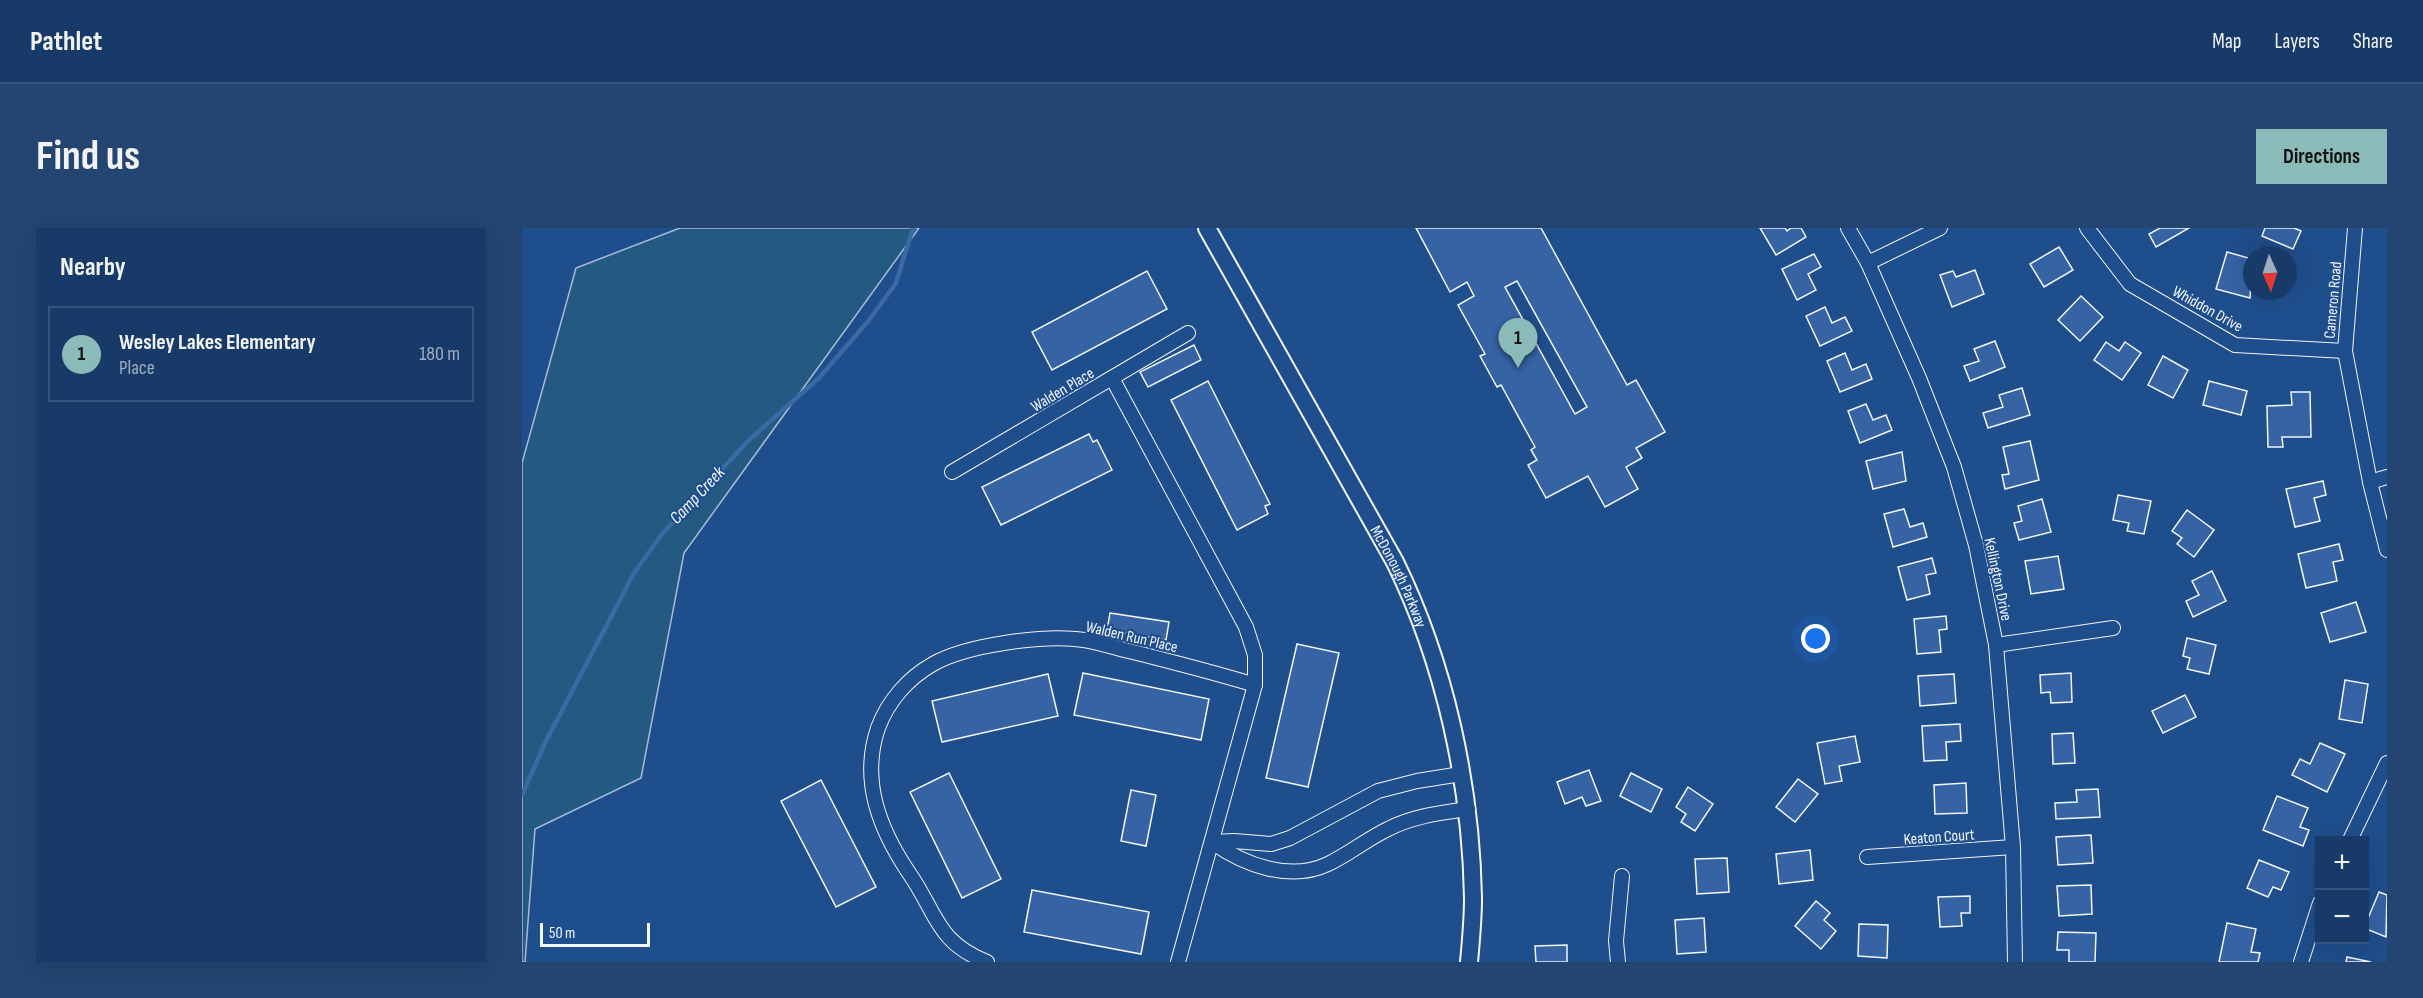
<!DOCTYPE html>
<html lang="en">
<head>
<meta charset="utf-8">
<style>
	:root { --surface:#173a69; --page:#244571; --text:#f1f3f6; --muted:#9eadc0; --line:#36547d; --accent:#8bbbb9 }
	body { margin:0; font-family:"Sofia Sans Condensed",sans-serif; background:var(--page); color:var(--text) }
	.controls { position:absolute; right:18px; bottom:18px; display:grid; overflow:hidden; border-radius:0px; box-shadow:0 6px 24px #0002 }
	.controls button { width:54px; height:54px; display:grid; place-items:center; padding:0; border:0; border-bottom:2px solid var(--line); background:var(--surface); color:var(--text); font:30px sans-serif }
	.compass { position:absolute; left:1721px; top:18px; width:54px; height:54px; border-radius:50%; background:var(--surface); box-shadow:0 6px 24px #0002; rotate:177deg }
	.scale { position:absolute; left:18px; bottom:15px; width:110px; box-sizing:border-box; padding-left:6px; border:3px solid #f2f6ff; border-top:0; font-size:16px; line-height:21px; white-space:nowrap; color:#f2f6ff; -webkit-text-stroke:4px #1f4e8c; paint-order:stroke }
	.you { position:absolute; left:1294px; top:411px; width:21px; height:21px; margin:-15px; border:4px solid #fff; border-radius:50%; background:#1a73e8; box-shadow:0 0 0 9px #1a73e833 }
	.badge { display:grid; place-items:center; width:39px; height:39px; border-radius:50%; background:var(--accent); color:#111; font-size:20px; font-weight:700 }
	.pin { position:absolute; translate:-50% -50px; filter:drop-shadow(0 2px 3px #0008) }
	.pin::after { content:''; position:absolute; top:32px; width:21px; height:18px; background:inherit; clip-path:polygon(0 0,100% 0,50% 100%) }
	.list { margin:0; padding:0; list-style:none }
	h2 { display:flex; justify-content:space-between; align-items:center; height:78px; margin:0; padding:0 24px; font-size:26px }
	h2 small { font-size:20px; font-weight:400; color:var(--muted) }
	.list li { display:grid; grid-template-columns:39px 1fr auto; gap:18px; align-items:center; box-sizing:border-box; height:96px; margin:0 12px 12px; padding:0 12px; border:2px solid var(--line); border-radius:0px }
	.list b { display:block; font-size:22px; white-space:nowrap }
	.list p { margin:0; font-size:20px; white-space:nowrap; color:var(--muted) }
	.list em { font-size:20px; font-style:normal; color:var(--muted) }
	.map { position:relative; flex:none; width:1865px; height:734px; overflow:hidden; border-radius:0px }
	header { display:flex; align-items:center; gap:36px; box-sizing:border-box; height:84px; padding:0 30px; background:var(--surface); border-bottom:2px solid var(--line) }
	header strong { font-size:28px }
	nav { display:flex; gap:33px; margin-inline-start:auto; font-size:21px }
	.intro { display:flex; align-items:center; justify-content:space-between; box-sizing:border-box; height:144px; padding:0 36px }
	h1 { margin:0; font-size:42px }
	.button { padding:15px 27px; border-radius:0px; background:var(--accent); color:#111; font-size:21px; font-weight:700 }
	main { display:flex; gap:36px; padding:0 36px }
	aside { flex:1; background:var(--surface); border-radius:0px; box-shadow:0 6px 24px #0002 }
	.map>svg:first-child { display:block }
	.green { fill:#245a82; stroke:#a8bbd7; stroke-width:1.5 }
	.lines { fill:none; stroke-linecap:round; stroke-linejoin:round }
	.stream { stroke:#3b69a3; stroke-width:4.5 }
	.building { fill:#3563a3; stroke:#f2f6ff; stroke-width:1.5; fill-rule:evenodd }
	.minor-casing { stroke:#f2f6ff; stroke-width:16 }
	.tertiary-casing { stroke:#f2f6ff; stroke-width:20 }
	.minor { stroke:#1f4e8c; stroke-width:14 }
	.tertiary { stroke:#1f4e8c; stroke-width:16 }
	.labels { text-anchor:middle; stroke-width:4.5; stroke-linejoin:round; paint-order:stroke }
	.street-label { font-size:16px; fill:#f2f6ff; stroke:#1f4e8c }
	.water-label { font-size:18px; font-style:italic; fill:#f2f6ff; stroke:#1f4e8c }
</style>
</head>
<body>
<header>
<strong>Pathlet</strong>
<nav><a>Map</a><a>Layers</a><a>Share</a></nav>
</header>
<div class="intro"><h1>Find us</h1><a class="button">Directions</a></div>
<main>
<aside>
<h2>Nearby<small></small></h2>
<ul class="list">
<li><span class="badge">1</span><div><b>Wesley Lakes Elementary</b><p>Place</p></div><em>180 m</em></li>
</ul>
</aside>
<div class="map">
<svg width="1865" height="734" viewBox="0 0 1865 734">
	<rect width="100%" height="100%" fill="#1f4e8c"/>
	<polygon class="green" points="158,0 397,0 162,325 119,550 13,601 3,734 0,734 0,235 54,40"/>
	<g class="lines">
		<polyline class="stream" points="0,567 23,515 112,345 140,306 226,213 297,150 348,91 374,55 391,0"/>
	</g>
	<g class="building">
		<path d="M 894,0 L 1019,0 L 1105,157 L 1114,152 L 1143,204 L 1114,220 L 1120,230 L 1104,239 L 1116,261 L 1083,279 L 1066,248 L 1024,270 L 1006,237 L 1015,232 L 1009,222 L 1013,219 L 979,157 L 975,159 L 958,128 L 963,126 L 936,77 L 952,68 L 945,54 L 928,64 ZM 995,53 L 1065,179 L 1053,186 L 983,59 Z"/>
		<polygon points="1238,0 1263,0 1265,3 1269,0 1279,0 1284,9 1254,27"/>
		<polygon points="1638,0 1667,0 1634,19 1627,6"/>
		<polygon points="1743,0 1772,0 1779,3 1771,21 1740,8"/>
		<polygon points="1537,19 1551,42 1522,59 1508,36"/>
		<polygon points="1705,24 1730,31 1728,70 1694,61"/>
		<polygon points="1292,26 1299,39 1286,46 1294,62 1275,72 1260,41"/>
		<polygon points="1453,42 1462,66 1430,79 1418,47 1431,43 1434,49"/>
		<polygon points="625,43 645,81 530,142 510,104"/>
		<polygon points="1559,68 1581,89 1558,113 1536,92"/>
		<polygon points="1303,79 1310,95 1323,89 1330,103 1298,118 1284,88"/>
		<polygon points="1473,113 1483,139 1448,153 1442,138 1457,133 1452,121"/>
		<polygon points="1584,114 1597,123 1603,114 1619,125 1600,152 1572,132"/>
		<polygon points="672,117 679,132 626,159 618,144"/>
		<polygon points="1323,125 1330,142 1344,136 1350,151 1318,164 1305,133"/>
		<polygon points="1641,128 1666,142 1651,170 1626,157"/>
		<polygon points="686,153 748,276 743,278 746,286 715,302 649,172"/>
		<polygon points="1687,153 1725,163 1719,187 1681,177"/>
		<polygon points="1500,160 1508,187 1466,200 1461,185 1481,179 1477,167"/>
		<polygon points="1769,164 1788,164 1789,209 1760,209 1761,219 1746,219 1745,178 1770,177"/>
		<polygon points="1344,176 1351,192 1364,187 1370,202 1338,215 1326,183"/>
		<polygon points="567,206 571,214 575,212 590,242 479,297 460,259"/>
		<polygon points="1508,213 1517,252 1483,261 1480,247 1487,246 1481,219"/>
		<polygon points="1380,224 1384,253 1351,261 1344,233"/>
		<polygon points="1801,253 1804,267 1792,270 1798,293 1773,299 1764,261"/>
		<polygon points="1596,267 1629,273 1622,306 1605,303 1607,295 1591,292"/>
		<polygon points="1520,271 1529,304 1497,312 1492,295 1500,293 1496,278"/>
		<polygon points="1382,281 1388,299 1401,295 1405,309 1371,319 1362,286"/>
		<polygon points="1665,282 1692,302 1672,329 1655,316 1660,310 1650,303"/>
		<polygon points="1817,316 1821,332 1811,334 1815,353 1784,360 1776,326"/>
		<polygon points="1536,328 1542,361 1509,366 1503,333"/>
		<polygon points="1410,330 1414,345 1404,347 1408,366 1385,372 1376,339"/>
		<polygon points="1690,343 1704,373 1671,389 1664,373 1677,367 1670,353"/>
		<polygon points="1834,374 1844,404 1808,414 1799,385"/>
		<polygon points="588,385 647,394 644,412 585,402"/>
		<polygon points="1424,388 1425,401 1417,402 1419,424 1395,426 1392,391"/>
		<polygon points="1665,410 1694,417 1687,446 1665,441 1668,430 1661,428"/>
		<polygon points="775,416 817,425 786,559 744,550"/>
		<polygon points="561,445 687,471 679,512 552,487"/>
		<polygon points="1549,445 1550,474 1529,475 1528,464 1519,465 1518,447"/>
		<polygon points="526,446 536,488 420,514 410,473"/>
		<polygon points="1432,446 1434,475 1398,478 1396,448"/>
		<polygon points="1823,452 1846,456 1840,495 1817,491"/>
		<polygon points="1663,467 1674,489 1641,505 1630,483"/>
		<polygon points="1438,496 1439,513 1424,514 1425,532 1402,533 1400,498"/>
		<polygon points="1551,505 1553,535 1531,536 1530,506"/>
		<polygon points="1333,508 1338,534 1317,538 1320,553 1303,556 1295,515"/>
		<polygon points="1798,515 1823,526 1805,564 1770,547 1778,531 1788,536"/>
		<polygon points="1067,542 1079,573 1064,578 1060,569 1043,576 1035,554"/>
		<polygon points="427,545 479,651 440,670 388,564"/>
		<polygon points="1109,545 1140,561 1129,584 1098,568"/>
		<polygon points="1276,551 1296,566 1273,594 1254,579"/>
		<polygon points="299,552 354,659 314,679 259,573"/>
		<polygon points="1444,555 1445,585 1413,586 1412,557"/>
		<polygon points="1166,559 1191,576 1173,603 1159,594 1164,586 1154,579"/>
		<polygon points="1576,561 1578,589 1534,591 1533,575 1555,574 1554,562"/>
		<polygon points="609,562 634,567 624,618 599,613"/>
		<polygon points="1755,568 1786,580 1778,599 1787,602 1781,618 1741,602"/>
		<polygon points="1569,607 1571,635 1536,637 1534,609"/>
		<polygon points="1288,622 1291,652 1257,656 1254,626"/>
		<polygon points="1205,630 1207,664 1175,666 1173,631"/>
		<polygon points="1737,632 1767,644 1759,662 1751,659 1746,669 1725,660"/>
		<polygon points="1569,657 1570,686 1537,688 1535,658"/>
		<polygon points="510,662 627,684 619,726 502,704"/>
		<polygon points="1857,664 1865,667 1864,709 1842,700"/>
		<polygon points="1448,668 1448,685 1439,685 1440,698 1418,699 1416,669"/>
		<polygon points="1294,673 1308,685 1302,692 1314,703 1299,721 1273,698"/>
		<polygon points="1182,690 1184,724 1155,726 1153,692"/>
		<polygon points="1705,695 1734,701 1729,724 1738,725 1736,734 1697,734"/>
		<polygon points="1337,696 1366,697 1365,730 1336,728"/>
		<polygon points="1536,704 1574,705 1573,734 1547,734 1547,722 1535,722"/>
		<polygon points="1045,717 1045,734 1014,734 1013,718"/>
		<polygon points="1825,729 1849,734 1824,734"/>
	</g>
	<g class="lines">
		<g class="minor-casing">
			<g id="minor">
				<polyline points="1326,0 1346,35 1397,150 1432,239 1454,317 1474,417 1491,619 1493,734"/>
				<polyline points="1565,0 1608,56 1713,117 1823,123"/>
				<polyline points="1833,0 1823,123 1848,254 1865,322"/>
				<polyline points="1346,35 1418,0"/>
				<polyline points="590,150 724,399 733,427 733,457 656,734"/>
				<polyline points="430,244 666,105"/>
				<polyline points="1848,254 1865,249"/>
				<polyline points="1474,417 1591,400"/>
				<polyline points="1828,612 1865,535"/>
				<path d="M 690,614 C 722,637 768,654 806,636 C 827,626 845,611 866,601 C 891,588 918,585 946,581"/>
				<polyline points="690,614 712,613 749,616 768,610 856,563 895,553 939,546"/>
				<polyline points="1345,629 1491,619"/>
				<path d="M 465,734 C 414,714 415,685 387,645 C 358,602 338,553 356,500 C 366,473 386,450 411,436 C 444,417 524,406 562,412 C 579,415 597,421 615,425 C 654,435 694,445 733,457"/>
				<polyline points="1096,734 1094,713 1100,648"/>
				<polyline points="1779,734 1798,675"/>
			</g>
		</g>
		<g class="tertiary-casing">
			<g id="tertiary">
				<path id="s1" d="M 685,0 L 873,334 C 923,436 949,556 951,670 C 951,691 949,713 947,734"/>
			</g>
		</g>
		<use href="#minor" class="minor"/>
		<use href="#tertiary" class="tertiary"/>
	</g>
	<g class="labels">
		<g class="street-label">
			<text transform="translate(1810 72) rotate(-85)" y="6">Cameron Road</text>
			<text transform="translate(1686 80) rotate(29)" y="6">Whiddon Drive</text>
			<text transform="translate(540 161) rotate(-31)" y="6">Walden Place</text>
			<text dy="6" stroke="none"><textPath href="#s1" startOffset="398">McDonough Parkway</textPath></text>
			<text transform="translate(1477 351) rotate(78)" y="6">Kellington Drive</text>
			<text transform="translate(610 408) rotate(13)" y="6">Walden Run Place</text>
			<text transform="translate(1417 608) rotate(-4)" y="6">Keaton Court</text>
		</g>
		<g class="water-label">
			<text transform="translate(175 267) rotate(-47)" y="6">Camp Creek</text>
		</g>
	</g>
</svg>
<div class="controls">
<button>+</button>
<button>−</button>
</div>
<svg class="compass" viewBox="-18 -18 36 36"><path d="M0-13l5 13h-10z" fill="#e53935"/><path d="M0 13l5-13h-10z" fill="#9eadc0"/></svg>
<div class="scale">50 m</div>
<div class="you"></div>
<div class="pin badge" style="left:996px;top:140px">1</div>
</div>
</main>
</body>
</html>
